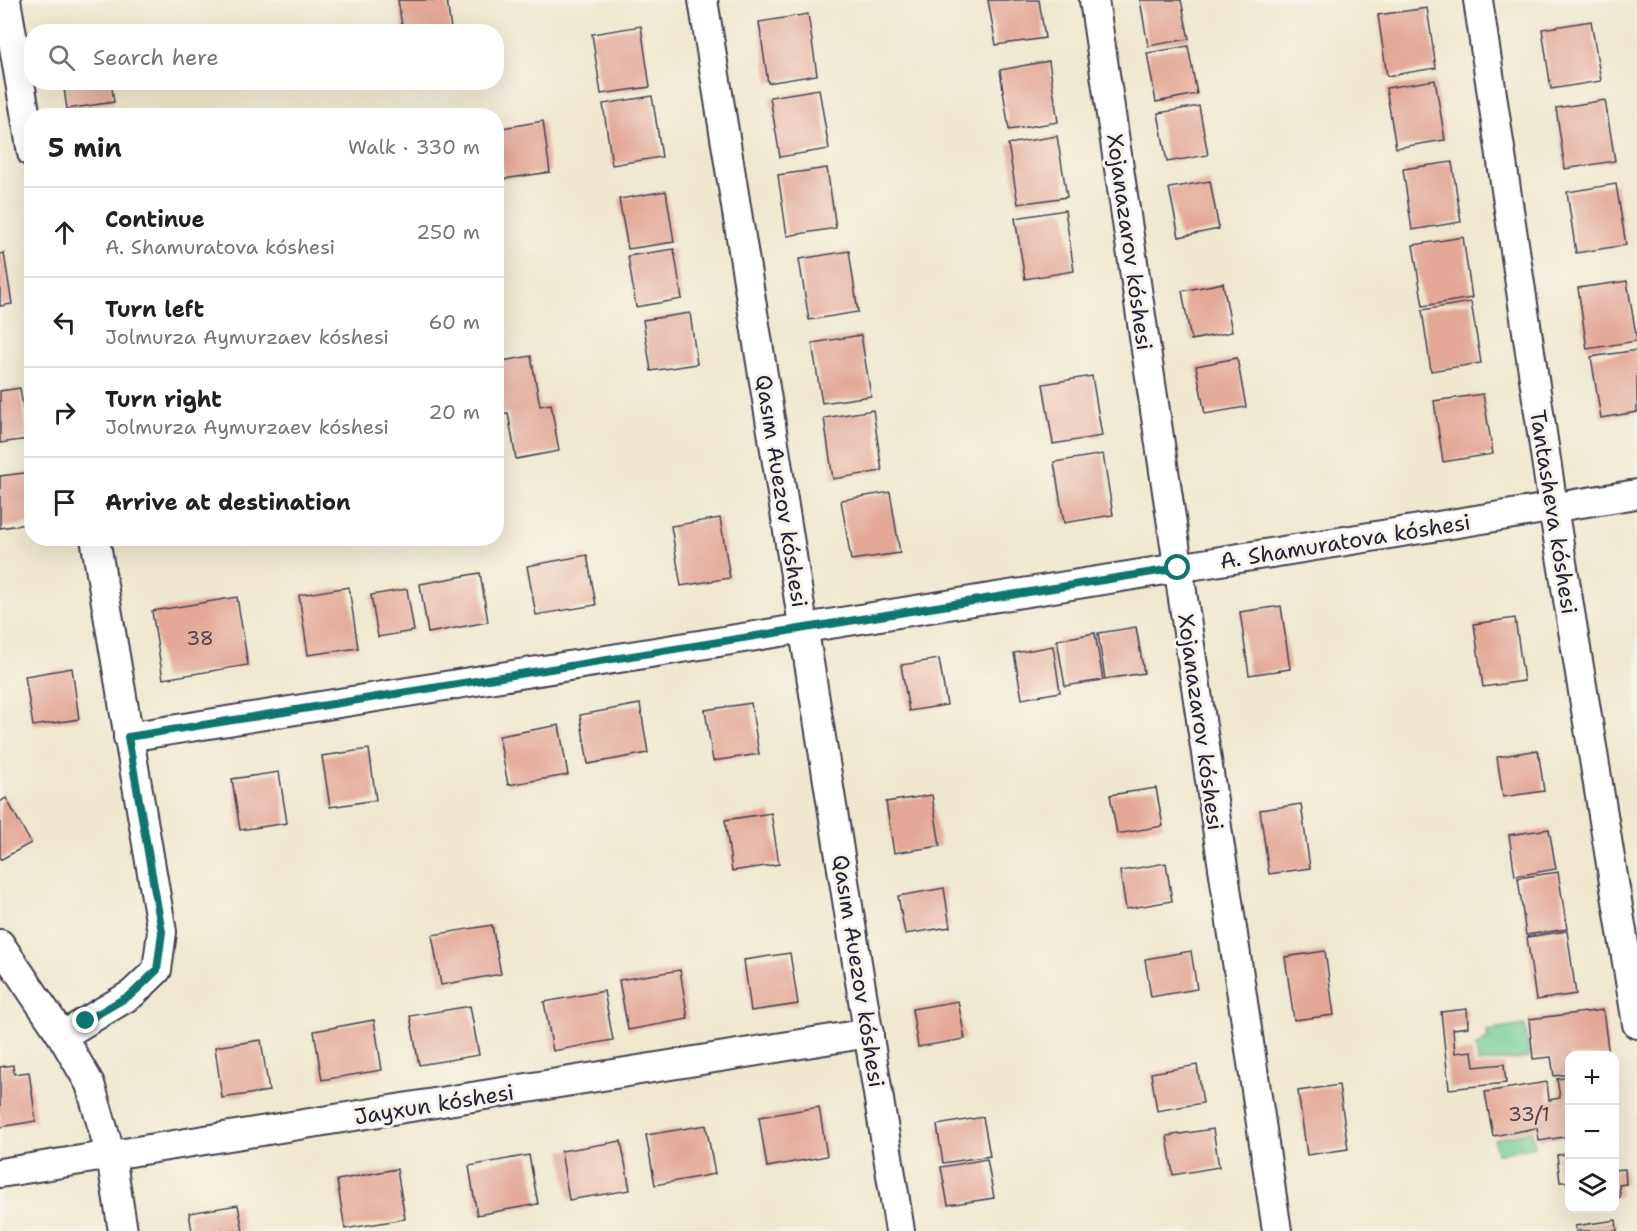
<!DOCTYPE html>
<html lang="en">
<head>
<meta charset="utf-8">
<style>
	:root { --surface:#fff; --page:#f6f6f6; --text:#202124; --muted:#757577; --line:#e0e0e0 }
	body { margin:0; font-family:"Shantell Sans",sans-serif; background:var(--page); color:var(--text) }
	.controls { position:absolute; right:18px; bottom:18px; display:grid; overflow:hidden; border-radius:12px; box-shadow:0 6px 24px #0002 }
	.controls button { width:54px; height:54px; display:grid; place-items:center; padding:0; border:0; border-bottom:2px solid var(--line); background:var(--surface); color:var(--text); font:30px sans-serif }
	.stop { position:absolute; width:18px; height:18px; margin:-14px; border:4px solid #0f766e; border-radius:50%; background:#fff }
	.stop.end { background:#0f766e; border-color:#fff; box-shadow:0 2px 6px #0008 }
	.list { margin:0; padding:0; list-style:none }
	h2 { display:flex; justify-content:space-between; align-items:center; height:78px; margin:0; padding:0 24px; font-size:26px }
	h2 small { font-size:20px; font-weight:400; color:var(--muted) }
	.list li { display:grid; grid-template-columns:39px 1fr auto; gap:18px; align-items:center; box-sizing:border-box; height:90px; padding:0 24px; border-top:2px solid var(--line) }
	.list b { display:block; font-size:22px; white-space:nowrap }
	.list p { margin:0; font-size:20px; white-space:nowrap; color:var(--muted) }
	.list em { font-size:20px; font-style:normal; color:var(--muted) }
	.icon { flex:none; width:33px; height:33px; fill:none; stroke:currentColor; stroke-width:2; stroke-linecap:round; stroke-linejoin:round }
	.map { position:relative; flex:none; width:1637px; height:1231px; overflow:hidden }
	.search { position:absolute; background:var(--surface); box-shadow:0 6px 24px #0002; left:24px; top:24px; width:480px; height:66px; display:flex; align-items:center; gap:15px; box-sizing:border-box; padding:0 21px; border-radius:24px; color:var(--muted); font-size:22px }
	.panel { position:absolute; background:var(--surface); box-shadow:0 6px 24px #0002; left:24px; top:108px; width:480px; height:438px; border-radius:24px }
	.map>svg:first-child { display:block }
	.green { fill:#74cd93; stroke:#4b7867; stroke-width:1.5 }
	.building { fill:#e3a896 }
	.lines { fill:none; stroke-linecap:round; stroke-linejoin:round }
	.minor-casing { stroke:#414051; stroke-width:32 }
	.minor { stroke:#fff; stroke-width:28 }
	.route { stroke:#0f766e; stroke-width:8 }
	.labels { text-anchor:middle; stroke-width:6; stroke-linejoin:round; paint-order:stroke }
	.number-label { font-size:20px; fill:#524452 }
	.street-label { font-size:22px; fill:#22223b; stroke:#f7f3e8 }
</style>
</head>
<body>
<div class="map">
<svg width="1637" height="1231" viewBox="0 0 1637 1231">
	<rect width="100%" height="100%" fill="#f7f3e8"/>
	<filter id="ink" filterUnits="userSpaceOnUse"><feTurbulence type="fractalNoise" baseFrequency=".0167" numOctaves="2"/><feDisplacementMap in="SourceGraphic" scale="12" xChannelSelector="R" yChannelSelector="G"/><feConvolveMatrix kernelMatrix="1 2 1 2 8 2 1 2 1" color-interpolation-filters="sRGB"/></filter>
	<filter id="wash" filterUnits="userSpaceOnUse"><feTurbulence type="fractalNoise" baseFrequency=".008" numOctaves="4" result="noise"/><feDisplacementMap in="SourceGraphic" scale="24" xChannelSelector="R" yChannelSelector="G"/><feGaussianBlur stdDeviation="1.35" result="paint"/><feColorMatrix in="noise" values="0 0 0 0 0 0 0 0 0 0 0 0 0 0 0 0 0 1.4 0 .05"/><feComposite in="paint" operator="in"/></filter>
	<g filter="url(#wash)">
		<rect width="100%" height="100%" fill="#efe8ce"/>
		<g class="green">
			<polygon points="1525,1025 1529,1058 1478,1063 1476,1046 1488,1039 1487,1031"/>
			<polygon points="1532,1131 1535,1146 1497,1154 1494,1139"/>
		</g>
		<g id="blocks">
			<g class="building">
				<polygon points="398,0 447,0 451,29 438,32 403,32"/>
				<polygon points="988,0 1039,0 1045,38 996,45"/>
				<polygon points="1140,0 1181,0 1189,39 1148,46"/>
				<polygon points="1427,8 1436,68 1387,76 1378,15"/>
				<polygon points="808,14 817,75 768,83 759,22"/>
				<polygon points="1591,21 1601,81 1551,89 1542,29"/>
				<polygon points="641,26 650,87 601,94 592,34"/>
				<polygon points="1188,46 1197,94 1156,102 1147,53"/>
				<polygon points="1049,61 1058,122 1009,130 1000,70"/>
				<polygon points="1435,80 1445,140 1396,148 1386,88"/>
				<polygon points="63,82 111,82 114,102 67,109"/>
				<polygon points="819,89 829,149 780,157 770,97"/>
				<polygon points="652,96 662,157 612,165 603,104"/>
				<polygon points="1605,100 1615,161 1565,169 1556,108"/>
				<polygon points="1199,106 1208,155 1167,162 1158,113"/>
				<polygon points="543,121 550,172 504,179 496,129"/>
				<polygon points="1057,136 1067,197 1018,204 1008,144"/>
				<polygon points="1452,162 1461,222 1412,230 1403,169"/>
				<polygon points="827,168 836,228 787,236 778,175"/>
				<polygon points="1210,181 1219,229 1179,237 1169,188"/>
				<polygon points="1616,184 1626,245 1576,253 1567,192"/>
				<polygon points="666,191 674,242 628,249 619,199"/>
				<polygon points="1065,210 1074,271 1025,279 1015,218"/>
				<polygon points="1463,237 1472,298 1423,306 1413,245"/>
				<polygon points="674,249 682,299 636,307 628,256"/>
				<polygon points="849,251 858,312 809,320 799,259"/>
				<polygon points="4,253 12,304 0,306 0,254"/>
				<polygon points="1627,281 1637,341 1587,349 1578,288"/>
				<polygon points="1223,283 1232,332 1191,340 1182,291"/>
				<polygon points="1471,302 1481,363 1431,371 1422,310"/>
				<polygon points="690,313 697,364 651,371 643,320"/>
				<polygon points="861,335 871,396 822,403 812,343"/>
				<polygon points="1637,350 1637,412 1601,418 1591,357"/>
				<polygon points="531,356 540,406 551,404 559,451 516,459 508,413 499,414 496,399 496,362"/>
				<polygon points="1237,358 1246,407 1205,414 1196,366"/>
				<polygon points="1092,376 1102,436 1053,444 1043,384"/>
				<polygon points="20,388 28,439 0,443 0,391"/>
				<polygon points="1483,394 1493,454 1443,462 1434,401"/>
				<polygon points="873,410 882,471 833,479 824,418"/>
				<polygon points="1103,454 1113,515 1064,523 1054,462"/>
				<polygon points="32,472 32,523 0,528 0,476"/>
				<polygon points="890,492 900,553 851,560 841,500"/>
				<polygon points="720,518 730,578 681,586 671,526"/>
				<polygon points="587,555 596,605 536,615 527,566"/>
				<polygon points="480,573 488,622 428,633 420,584"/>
				<polygon points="349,587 358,648 308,655 299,595"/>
				<polygon points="407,589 414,631 378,637 371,595"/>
				<polygon points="237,597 248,665 163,679 152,611"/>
				<polygon points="1281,606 1290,669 1249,675 1240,612"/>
				<polygon points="1515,618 1524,681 1483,687 1474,624"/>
				<polygon points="1136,627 1144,673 1105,679 1098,633"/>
				<polygon points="1095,633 1103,680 1065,686 1057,640"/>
				<polygon points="1053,646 1060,692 1022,699 1014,653"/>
				<polygon points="939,659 947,705 909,711 901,665"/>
				<polygon points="72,668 79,719 33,726 25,676"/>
				<polygon points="751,703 759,754 713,761 705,710"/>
				<polygon points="640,704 648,753 588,764 580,715"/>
				<polygon points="559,725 568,775 508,785 499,736"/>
				<polygon points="369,749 376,800 330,807 322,756"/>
				<polygon points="1538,750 1544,791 1503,797 1497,757"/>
				<polygon points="279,772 287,823 240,830 232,779"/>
				<polygon points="1156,788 1163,826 1117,834 1110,795"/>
				<polygon points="932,795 940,846 894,853 886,802"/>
				<polygon points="6,798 31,843 0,860 0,802"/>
				<polygon points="1301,804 1310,868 1269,874 1260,810"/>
				<polygon points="771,813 779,864 732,871 725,820"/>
				<polygon points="1549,829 1556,869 1515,876 1509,835"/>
				<polygon points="1166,863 1172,901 1126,909 1120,871"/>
				<polygon points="1558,872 1567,929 1526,935 1518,878"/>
				<polygon points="944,888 950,927 905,934 898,896"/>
				<polygon points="492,925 501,974 441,985 432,935"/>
				<polygon points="1567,931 1576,994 1536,1000 1527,937"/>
				<polygon points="1191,951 1197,989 1151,997 1145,959"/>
				<polygon points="1325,951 1334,1015 1294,1020 1285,957"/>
				<polygon points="790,953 798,1004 751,1011 744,960"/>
				<polygon points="680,970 688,1019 628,1030 619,980"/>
				<polygon points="604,991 613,1040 553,1051 544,1002"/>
				<polygon points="958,1001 965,1039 918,1047 912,1009"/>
				<polygon points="470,1006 479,1055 419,1065 410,1016"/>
				<polygon points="1467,1009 1468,1027 1453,1029 1455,1053 1472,1051 1474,1067 1504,1064 1506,1083 1449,1089 1441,1012"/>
				<polygon points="1603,1010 1609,1056 1570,1056 1570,1074 1554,1076 1551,1057 1533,1059 1529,1019"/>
				<polygon points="374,1020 382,1070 322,1080 314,1031"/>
				<polygon points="261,1040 269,1091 222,1098 215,1047"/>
				<polygon points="13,1065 14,1074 29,1072 36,1121 0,1127 0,1067"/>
				<polygon points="1197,1065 1203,1103 1157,1111 1151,1073"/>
				<polygon points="1570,1077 1570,1136 1539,1141 1537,1128 1493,1136 1485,1092 1547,1082 1549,1100 1560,1098 1557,1079"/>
				<polygon points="1339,1085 1348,1149 1307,1155 1298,1091"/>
				<polygon points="819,1107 827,1156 767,1167 759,1117"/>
				<polygon points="983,1117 990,1156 943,1163 937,1125"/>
				<polygon points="706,1125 715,1174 655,1185 646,1135"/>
				<polygon points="1213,1129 1219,1167 1173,1175 1167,1136"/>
				<polygon points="621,1141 630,1190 569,1200 561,1151"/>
				<polygon points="1570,1154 1570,1182 1560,1182 1557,1155"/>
				<polygon points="529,1155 538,1204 477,1215 469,1166"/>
				<polygon points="987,1159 994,1198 948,1205 941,1167"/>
				<polygon points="397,1169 405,1219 345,1229 337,1180"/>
				<polygon points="1625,1169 1626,1184 1619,1185 1620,1197 1614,1197 1614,1170"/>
				<polygon points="238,1205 243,1231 192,1231 189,1213"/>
				<polygon points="1616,1220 1617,1231 1576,1231 1575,1226"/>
			</g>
		</g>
	</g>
	<g filter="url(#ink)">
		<use href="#blocks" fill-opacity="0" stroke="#414051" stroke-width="1.5"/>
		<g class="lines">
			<g class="minor-casing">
				<g id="minor">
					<polyline points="6,0 32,153"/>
					<polyline points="703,0 900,1231"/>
					<polyline points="1094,0 1277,1231"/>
					<polyline points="1478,0 1553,507 1637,1024"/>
					<polyline points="128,737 1637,494"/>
					<polyline points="0,944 62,1036 90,1084 111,1156 123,1231"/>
					<polyline points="62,1036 132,994 157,970 162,932 95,538"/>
					<polyline points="0,1173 869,1033"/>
				</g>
			</g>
			<use href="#minor" class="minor"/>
		</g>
	</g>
	<g class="lines" filter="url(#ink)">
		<polyline class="route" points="86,1021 132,994 157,970 162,932 128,737 1178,568"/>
	</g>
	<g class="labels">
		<g class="number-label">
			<text x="200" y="645">38</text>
			<text x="1529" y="1121">33/1</text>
		</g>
		<g class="street-label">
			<text transform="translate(1130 242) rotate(82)" y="8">Xojanazarov kóshesi</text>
			<text transform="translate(782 491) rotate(81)" y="8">Qasım Auezov kóshesi</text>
			<text transform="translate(1554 512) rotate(81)" y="8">Tantasheva kóshesi</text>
			<text transform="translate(1345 541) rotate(-9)" y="8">A. Shamuratova kóshesi</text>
			<text transform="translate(1201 722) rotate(82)" y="8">Xojanazarov kóshesi</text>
			<text transform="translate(859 971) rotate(81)" y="8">Qasım Auezov kóshesi</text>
			<text transform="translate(434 1104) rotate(-9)" y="8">Jayxun kóshesi</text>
		</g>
	</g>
</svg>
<div class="controls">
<button>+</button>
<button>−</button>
<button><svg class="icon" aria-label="layers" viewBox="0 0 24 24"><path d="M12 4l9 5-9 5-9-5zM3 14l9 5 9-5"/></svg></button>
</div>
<div class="stop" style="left:1178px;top:568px"></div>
<div class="stop end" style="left:86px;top:1021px"></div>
<div class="search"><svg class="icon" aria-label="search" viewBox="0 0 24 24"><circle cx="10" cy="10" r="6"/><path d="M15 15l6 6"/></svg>Search here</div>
<section class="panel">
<h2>5 min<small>Walk · 330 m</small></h2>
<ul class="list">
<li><svg class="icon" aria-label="ahead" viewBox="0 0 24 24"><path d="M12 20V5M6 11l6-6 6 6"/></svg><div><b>Continue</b><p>A. Shamuratova kóshesi</p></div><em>250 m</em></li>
<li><svg class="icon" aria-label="left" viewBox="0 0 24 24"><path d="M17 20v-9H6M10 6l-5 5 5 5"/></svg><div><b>Turn left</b><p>Jolmurza Aymurzaev kóshesi</p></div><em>60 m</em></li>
<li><svg class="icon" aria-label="right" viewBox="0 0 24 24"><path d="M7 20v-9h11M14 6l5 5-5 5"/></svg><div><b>Turn right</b><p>Jolmurza Aymurzaev kóshesi</p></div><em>20 m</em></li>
<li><svg class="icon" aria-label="arrive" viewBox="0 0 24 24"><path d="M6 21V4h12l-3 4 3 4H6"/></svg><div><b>Arrive at destination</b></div></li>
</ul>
</section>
</div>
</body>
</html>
